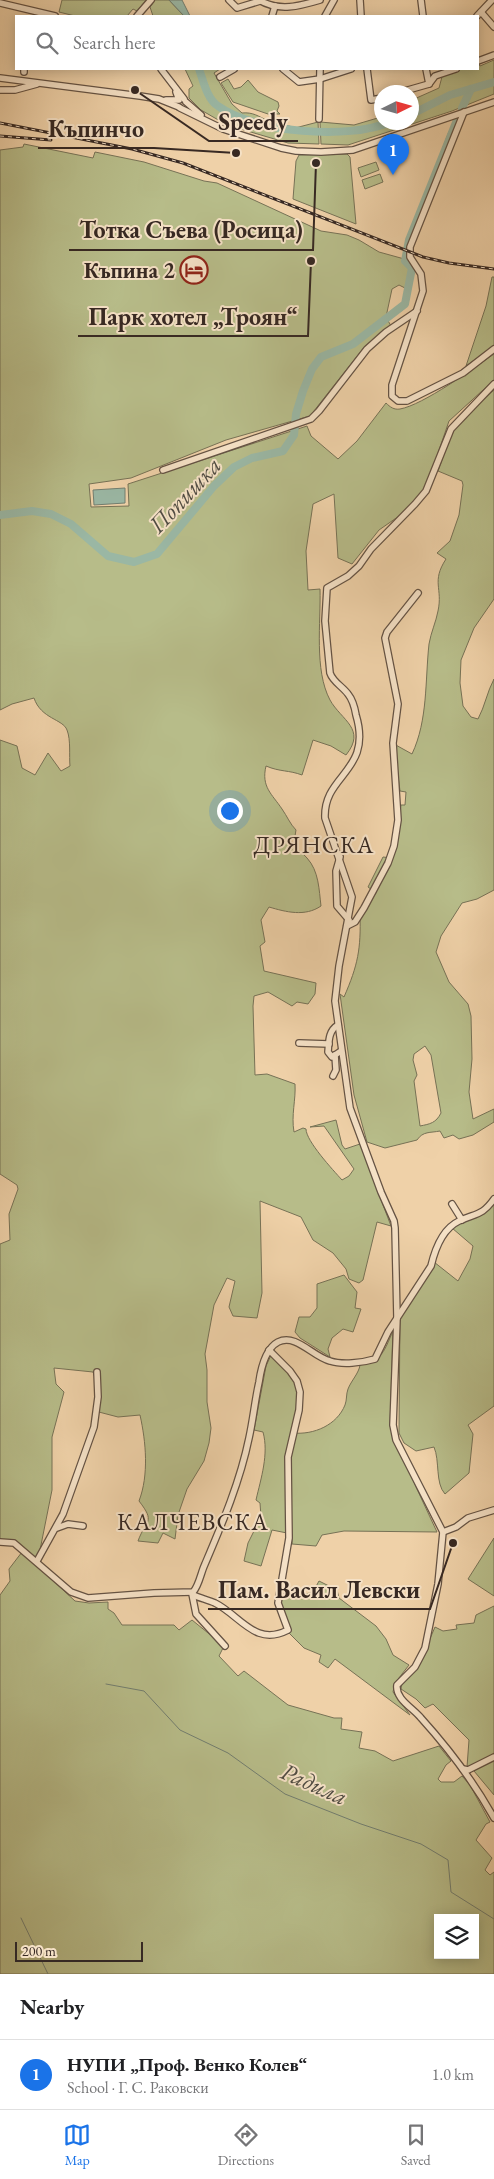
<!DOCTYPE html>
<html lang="en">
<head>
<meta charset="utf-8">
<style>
	:root { --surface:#fff; --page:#f6f6f6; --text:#202124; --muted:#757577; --line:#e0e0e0; --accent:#1a73e8 }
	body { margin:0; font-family:"EB Garamond",serif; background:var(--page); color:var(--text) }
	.controls { position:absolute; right:15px; bottom:15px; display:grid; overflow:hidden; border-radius:0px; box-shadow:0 2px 12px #0003 }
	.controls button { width:45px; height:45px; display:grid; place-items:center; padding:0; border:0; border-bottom:1px solid var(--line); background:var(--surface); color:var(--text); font:25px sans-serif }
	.compass { position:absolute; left:374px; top:85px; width:45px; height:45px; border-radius:50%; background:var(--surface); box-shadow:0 2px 12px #0003; rotate:85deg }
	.scale { position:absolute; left:15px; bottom:12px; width:128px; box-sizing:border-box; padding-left:5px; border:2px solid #372923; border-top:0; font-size:14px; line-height:18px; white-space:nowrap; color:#372923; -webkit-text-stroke:4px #f5e1c6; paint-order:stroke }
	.you { position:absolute; left:229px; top:810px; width:18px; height:18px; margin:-12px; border:4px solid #fff; border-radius:50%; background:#1a73e8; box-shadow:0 0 0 8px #1a73e833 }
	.badge { display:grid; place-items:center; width:32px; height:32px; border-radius:50%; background:var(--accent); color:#fff; font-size:16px; font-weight:700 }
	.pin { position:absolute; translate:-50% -41px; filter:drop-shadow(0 1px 2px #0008) }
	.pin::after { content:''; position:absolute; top:26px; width:18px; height:15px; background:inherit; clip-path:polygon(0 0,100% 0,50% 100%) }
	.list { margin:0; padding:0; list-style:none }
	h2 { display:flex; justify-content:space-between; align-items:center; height:65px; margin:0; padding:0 20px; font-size:21px }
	h2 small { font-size:16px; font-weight:400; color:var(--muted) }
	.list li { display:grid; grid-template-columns:32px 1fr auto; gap:15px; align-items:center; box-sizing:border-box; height:70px; padding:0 20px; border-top:1px solid var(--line) }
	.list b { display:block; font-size:19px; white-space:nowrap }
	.list p { margin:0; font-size:16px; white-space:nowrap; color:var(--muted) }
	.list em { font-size:16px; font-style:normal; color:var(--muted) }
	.icon { flex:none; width:28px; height:28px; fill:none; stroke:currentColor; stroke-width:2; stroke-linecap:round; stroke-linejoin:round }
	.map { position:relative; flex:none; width:494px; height:1974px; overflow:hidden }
	.search { position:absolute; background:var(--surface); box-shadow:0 2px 12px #0003; left:15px; right:15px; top:15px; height:55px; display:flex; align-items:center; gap:12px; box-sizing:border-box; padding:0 18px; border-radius:0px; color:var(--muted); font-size:19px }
	.sheet { height:135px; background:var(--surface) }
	nav { display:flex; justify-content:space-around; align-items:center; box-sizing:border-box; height:70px; border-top:1px solid var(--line); background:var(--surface); font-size:14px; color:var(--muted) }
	nav a { display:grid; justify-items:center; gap:2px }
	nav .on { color:var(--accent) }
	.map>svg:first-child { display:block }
	.green { fill:#b7bc89; stroke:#777256; fill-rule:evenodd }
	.water { fill:#9ab7a4; stroke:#727e70 }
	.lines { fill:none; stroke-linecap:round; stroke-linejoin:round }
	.stream { stroke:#727e70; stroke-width:1 }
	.river { stroke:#9ab7a4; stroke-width:8 }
	.minor-casing { stroke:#655344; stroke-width:8 }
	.minor { stroke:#f5e1c6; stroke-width:5.5 }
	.rail-casing { stroke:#372923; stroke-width:3 }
	.rail { stroke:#f5e1c6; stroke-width:1; stroke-dasharray:4; stroke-linecap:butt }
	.labels { text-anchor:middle; stroke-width:4; stroke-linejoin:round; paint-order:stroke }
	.poi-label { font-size:22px; font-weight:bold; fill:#372923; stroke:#f5e1c6; text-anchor:end }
	.water-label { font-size:24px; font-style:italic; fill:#504c43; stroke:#f5e1c6 }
	.neighbourhood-label { font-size:24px; letter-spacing:1px; fill:#372923; stroke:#f5e1c6 }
	.leader { fill:none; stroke:#372923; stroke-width:2 }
	.callout-dot { fill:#372923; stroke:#f5e1c6; stroke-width:2 }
	.callout-label { font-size:24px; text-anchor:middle; font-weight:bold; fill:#372923; stroke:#f5e1c6; stroke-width:4; stroke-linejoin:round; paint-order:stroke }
</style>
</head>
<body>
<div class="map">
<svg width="494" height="1974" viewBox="0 0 494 1974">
	<rect width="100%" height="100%" fill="#efd1a8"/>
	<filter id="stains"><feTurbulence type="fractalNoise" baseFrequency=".004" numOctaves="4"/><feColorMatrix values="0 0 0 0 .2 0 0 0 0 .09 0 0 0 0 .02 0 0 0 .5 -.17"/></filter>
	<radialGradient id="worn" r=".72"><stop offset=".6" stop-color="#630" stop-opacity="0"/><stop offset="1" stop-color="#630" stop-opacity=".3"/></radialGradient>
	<g class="green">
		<polygon points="62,0 146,0 137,11 133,9 127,16 75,16 59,12"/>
		<polygon points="155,0 169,0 184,16 153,16 150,7"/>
		<polygon points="494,60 494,94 452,111 348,145 321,144 320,122 354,125 381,117 382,122 412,122 412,100 439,88 443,73 456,69 478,69 478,63 480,66"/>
		<path d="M 185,69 L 220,69 L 214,73 L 232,104 L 242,113 C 253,112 258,116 268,121 C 275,125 286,124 295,128 L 318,122 L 319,144 L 288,143 L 227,125 L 201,110 L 189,98 L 189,89 L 193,86 Z"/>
		<polygon points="228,79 234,89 241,87 248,80 258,92 278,102 279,106 277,111 280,114 268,114 233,102 221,83"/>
		<polygon points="458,119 458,120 411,244 407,242 448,134 455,120"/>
		<path d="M 24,144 L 93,158 L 95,152 L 144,162 L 204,181 L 217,183 L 321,231 L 347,235 L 359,240 L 379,252 L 408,260 L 411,272 L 407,289 L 399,285 L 392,289 L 386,317 L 391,326 L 365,346 L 310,416 L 226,440 L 131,478 L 89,484 L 91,507 L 129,506 L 128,484 L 307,426 L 311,436 L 338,459 L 357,441 L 386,403 C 390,407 394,410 400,409 C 423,405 474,368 494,354 L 494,380 L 449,421 L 422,500 L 379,530 L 352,564 L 338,558 L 334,494 L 313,504 L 306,551 L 308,590 L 320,589 C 321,622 314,670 330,700 C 341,720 367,729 346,755 L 331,746 L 313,740 L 302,775 C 289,770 280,772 266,766 C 261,787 272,794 282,809 C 287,816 290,824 296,830 L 295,836 L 289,838 C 295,850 299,849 307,858 C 319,871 319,890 321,906 C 305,917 286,912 269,907 L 261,920 L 265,942 L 260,946 L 264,971 L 316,983 L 315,994 L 308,1004 L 297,1002 L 292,1006 L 268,992 L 254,996 L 253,1006 L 255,1075 L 267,1074 L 295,1084 C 296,1100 291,1115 294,1132 L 303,1128 L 306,1129 C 306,1141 333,1170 342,1180 L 349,1176 L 354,1169 L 324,1126 L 310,1127 L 336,1120 L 342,1145 L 345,1149 L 360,1144 L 391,1226 L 377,1222 L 363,1280 L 359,1283 L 349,1279 L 346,1269 L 333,1253 L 313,1240 L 301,1217 L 260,1201 L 262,1293 L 257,1318 L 233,1316 L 229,1307 L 235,1281 L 227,1278 L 214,1305 L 205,1354 L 207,1370 L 207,1402 L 211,1428 L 209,1443 L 204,1461 L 187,1489 L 178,1515 L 175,1539 L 163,1533 L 158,1543 L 138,1541 C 146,1519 156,1523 139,1501 C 149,1475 146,1442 140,1415 L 118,1417 L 95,1411 L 95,1378 L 93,1372 L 54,1368 L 56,1384 L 64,1392 L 52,1437 L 52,1490 L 38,1560 L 11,1540 L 0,1540 L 0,1244 L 10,1240 L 9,1214 L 18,1189 L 17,1185 L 0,1174 L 0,740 L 17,746 L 22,768 L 35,775 L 48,753 L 61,771 L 70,766 C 69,756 71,740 67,730 C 63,719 41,719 34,698 L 12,704 L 0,710 L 0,150 L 23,147 Z"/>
		<polygon points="347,154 350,157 356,224 293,199 296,161 299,155"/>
		<polygon points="376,162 379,170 361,177 358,168"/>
		<polygon points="380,174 383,182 365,189 362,180"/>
		<polygon points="492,277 494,277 494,346 466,366 486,306"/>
		<path d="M 494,390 L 494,599 L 474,628 L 461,660 L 460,683 L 463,706 L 471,717 L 478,719 C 485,706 487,692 494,679 L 494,890 L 477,899 L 462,903 L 441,936 L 436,952 L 449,982 L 468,1004 L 471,1016 L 472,1059 L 469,1092 L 473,1119 L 494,1109 L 494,1122 L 473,1135 L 459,1139 L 453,1135 L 444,1138 L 440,1131 C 430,1133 423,1131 417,1140 L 385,1148 L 367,1142 L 354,1095 L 340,994 L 344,997 C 358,965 361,949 360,914 L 376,893 L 376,887 L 372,890 L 368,887 L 383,857 L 392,858 L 401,805 L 405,805 L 406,792 L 400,791 L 394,744 L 412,754 C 428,720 425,681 429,644 C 431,632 436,622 438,611 C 443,588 431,582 446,559 L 437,553 L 450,541 L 459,515 L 463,485 L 462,481 L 438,471 L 452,432 L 462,419 ZM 425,1046 L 431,1055 L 441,1113 C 436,1123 430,1124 420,1126 L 414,1081 L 417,1075 L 413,1060 L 414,1054 Z"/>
		<path d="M 494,1202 L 494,1406 L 468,1425 L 473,1434 L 469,1473 L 445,1494 C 435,1483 440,1461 434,1447 L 416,1451 L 404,1443 L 399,1433 L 400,1315 L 434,1262 L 458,1281 L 470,1259 L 473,1246 L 452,1228 Z"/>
		<polygon points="344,1275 357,1292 355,1308 361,1309 353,1332 343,1329 332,1338 328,1349 330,1357 300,1338 295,1332 299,1317 310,1317 317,1308 317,1284"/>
		<path d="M 393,1331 L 390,1426 L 416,1487 L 437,1532 L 344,1531 L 322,1535 L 316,1546 L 292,1544 L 292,1534 L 272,1530 L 261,1566 L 244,1561 L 248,1543 L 261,1517 L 260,1503 L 256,1500 C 261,1478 269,1454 263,1432 L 254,1430 L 266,1366 L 273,1351 L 283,1362 L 301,1393 L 293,1433 C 314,1435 337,1425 345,1405 C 347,1400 346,1394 348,1389 C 351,1381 359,1373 360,1365 C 383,1360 384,1351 393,1331 Z"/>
		<polygon points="494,1538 494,1596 468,1579"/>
		<path d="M 22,1552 L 75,1601 L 89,1603 L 108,1602 L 108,1609 L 114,1613 L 122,1625 L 174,1625 L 179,1630 L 192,1620 L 213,1637 L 223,1648 L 219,1656 L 238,1676 L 244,1671 L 288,1705 L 334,1718 L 342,1718 L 341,1729 L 362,1732 L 359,1748 L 375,1751 L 393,1761 L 439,1746 L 451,1761 L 446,1765 L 438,1779 L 441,1782 L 454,1782 L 462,1776 L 470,1785 L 490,1822 L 486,1824 L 476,1840 L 492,1858 L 485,1870 L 490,1875 L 494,1872 L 494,1974 L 0,1974 L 0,1595 L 10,1581 L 9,1569 ZM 438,1918 L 475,1918 L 475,1955 L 438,1955 Z"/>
		<polygon points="319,1581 337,1590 339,1598 376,1626 386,1639 393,1655 409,1665 395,1683 393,1692 410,1715 335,1659 328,1668 319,1662 321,1655 304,1648 286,1630 281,1604 283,1593 299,1596 313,1592"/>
		<polygon points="494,1606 494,1755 473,1766 467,1767 469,1740 433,1704 425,1708 416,1699 401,1689 402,1683 426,1648 435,1627 443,1631 457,1629 456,1625 474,1623 476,1615"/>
		<polygon points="494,1761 494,1795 474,1771"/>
	</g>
	<g class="water">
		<polygon points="169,0 182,0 190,16 184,16"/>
		<polygon points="125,488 125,503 94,505 93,490"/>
	</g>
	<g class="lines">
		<g class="stream">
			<polyline points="106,1684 144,1691 180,1730 228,1753 285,1794 361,1824 421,1844 448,1860 451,1892 494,1919"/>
			<polyline points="21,1918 48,1974"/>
		</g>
		<g class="river">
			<path d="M 199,69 C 203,80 207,99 218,106 C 255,133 349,140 390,122"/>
			<polyline points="462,108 471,89"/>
			<polyline points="412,114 450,95 494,82"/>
			<polyline points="0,515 32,511 51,514 71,524 108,556 134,562 157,554 214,486 234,467 252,458 283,451 294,435 296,414 303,391 312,369 321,357 353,344 405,304 412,268 405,261 409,240 457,120"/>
		</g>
		<g class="minor-casing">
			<g id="minor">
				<polyline points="229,0 237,8 260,1"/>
				<path d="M 259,0 C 279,12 300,6 320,0"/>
				<polyline points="360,0 361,16"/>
				<polyline points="421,0 423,16"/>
				<polyline points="0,3 55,16"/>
				<polyline points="481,12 494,27"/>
				<polyline points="137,16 151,0"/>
				<polyline points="272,16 275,6"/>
				<polyline points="325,16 334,0"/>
				<polyline points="477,16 492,0"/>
				<polyline points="478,61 494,55"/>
				<polyline points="161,69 184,99"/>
				<polyline points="283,69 299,82 320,79 351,69"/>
				<polyline points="367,69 371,100 382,98"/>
				<polyline points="426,69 429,84"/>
				<polyline points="24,72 24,69"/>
				<polyline points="220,77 234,69"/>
				<polyline points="0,78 140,96 159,99 179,107"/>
				<polyline points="0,90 15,90 37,84"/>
				<polyline points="401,92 429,84 435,76 456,69"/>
				<polyline points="166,100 179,100 176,92"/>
				<polyline points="186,102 201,115"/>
				<polyline points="180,108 223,129 281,148 296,151 321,152 353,150 494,102"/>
				<polyline points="464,112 410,247 410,257 421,274 423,291 392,385 392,396 398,401 407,401 463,373 494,349"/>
				<polyline points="319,119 320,69"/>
				<path d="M 494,384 L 451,429 L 426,491 L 415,504 L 371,549 L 359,566 L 348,576 L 327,588 L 325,621 L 330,673 C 333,682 342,686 348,694 C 352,699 355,709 356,715 C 373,772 323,774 325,818 L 352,897 L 339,966 L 335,1001 L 350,1108 L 381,1192 L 394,1221 L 395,1228 L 397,1318 L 393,1425 L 396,1440 L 443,1532 L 438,1584 L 425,1648 L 415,1667 L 397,1685 C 395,1699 413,1708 421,1718 C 449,1749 474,1782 494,1818"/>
				<polyline points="163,470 311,419 319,411 367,349 386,332 417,311"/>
				<polyline points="340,857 336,871 337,906 349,920"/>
				<polyline points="347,926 355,922 364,908 388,863 394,846 398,820 393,743 398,704 385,638 387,632 418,593"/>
				<path d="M 338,1025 C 328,1031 329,1042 328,1052 L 332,1057 L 341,1051"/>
				<polyline points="299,1043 329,1044"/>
				<polyline points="333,1076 336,1070 335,1055"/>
				<polyline points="452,1204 462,1220"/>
				<polyline points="57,1528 68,1524 83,1526"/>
				<polyline points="443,1532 456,1527 468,1518 494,1510"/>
				<path d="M 0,1542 L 14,1543 L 71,1592 L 88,1598 L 154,1593 L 193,1592 C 199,1586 201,1572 205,1564 C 222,1524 240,1482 249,1438 C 253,1420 255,1400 259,1382 C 261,1368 265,1349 278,1342 C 296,1333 313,1357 330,1361 C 342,1365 362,1363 375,1359 L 388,1332 L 431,1266 C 435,1249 442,1229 459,1221 C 476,1213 482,1216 494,1199"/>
				<polyline points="37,1561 63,1514 94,1427 98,1397 97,1372"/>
				<polyline points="192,1594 196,1614 225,1646"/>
				<path d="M 193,1595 C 200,1598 208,1600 215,1603 C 241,1616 255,1647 288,1630 L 278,1603 L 289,1538 L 288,1457 L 299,1410 L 300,1392 L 297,1381 L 290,1371 L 269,1350"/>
				<polyline points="463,1769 468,1770 494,1757"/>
			</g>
		</g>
		<use href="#minor" class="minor"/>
		<g class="rail-casing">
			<g id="rail">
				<polyline points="0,123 132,149 183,163 423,257 449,263 494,269"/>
				<polyline points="0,136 51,140"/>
			</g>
		</g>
		<use href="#rail" class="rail"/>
	</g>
	<defs>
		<g id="hotel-ring" transform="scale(1.4375)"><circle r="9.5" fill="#f5e1c6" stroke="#8f2418" stroke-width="1.5"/><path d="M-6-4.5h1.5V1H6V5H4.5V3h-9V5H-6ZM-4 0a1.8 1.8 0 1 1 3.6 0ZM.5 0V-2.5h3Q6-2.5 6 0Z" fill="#8f2418"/></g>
	</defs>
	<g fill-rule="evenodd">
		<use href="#hotel-ring" x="194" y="270"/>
	</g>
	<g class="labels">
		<g class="poi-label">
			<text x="175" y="278">Къпина 2</text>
		</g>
		<g class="water-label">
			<text transform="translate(185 495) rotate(-47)" y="8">Попишка</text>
			<text transform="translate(314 1784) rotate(24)" y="8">Радила</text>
		</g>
		<g class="neighbourhood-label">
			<text x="314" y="853">ДРЯНСКА</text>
			<text x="193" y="1530">КАЛЧЕВСКА</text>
		</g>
	</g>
	<path class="leader" d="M135 90L209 141H298M236 153L154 148H38M316 163L313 250H69M311 261L308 336H78M453 1543L430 1609H208"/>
	<g class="callout-dot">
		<circle cx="135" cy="90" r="5"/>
		<circle cx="236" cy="153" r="5"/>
		<circle cx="316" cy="163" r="5"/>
		<circle cx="311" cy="261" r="5"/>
		<circle cx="453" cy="1543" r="5"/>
	</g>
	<g class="callout-label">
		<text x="253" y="130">Speedy</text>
		<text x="96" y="137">Къпинчо</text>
		<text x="191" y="238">Тотка Съева (Росица)</text>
		<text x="193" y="325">Парк хотел „Троян“</text>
		<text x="319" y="1598">Пам. Васил Левски</text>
	</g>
	<rect width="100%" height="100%" filter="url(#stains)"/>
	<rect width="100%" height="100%" fill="url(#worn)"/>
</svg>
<div class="controls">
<button><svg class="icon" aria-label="layers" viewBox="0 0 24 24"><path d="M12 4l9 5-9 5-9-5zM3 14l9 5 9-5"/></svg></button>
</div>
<svg class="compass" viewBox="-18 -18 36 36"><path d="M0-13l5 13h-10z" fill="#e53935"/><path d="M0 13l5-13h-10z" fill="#757577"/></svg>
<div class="scale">200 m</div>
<div class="you"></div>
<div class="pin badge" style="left:393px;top:175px">1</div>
<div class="search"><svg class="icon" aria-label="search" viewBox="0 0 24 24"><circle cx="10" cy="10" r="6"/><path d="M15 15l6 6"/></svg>Search here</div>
</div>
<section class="sheet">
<h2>Nearby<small></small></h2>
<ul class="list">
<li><span class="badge">1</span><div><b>НУПИ „Проф. Венко Колев“</b><p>School · Г. С. Раковски</p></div><em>1.0 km</em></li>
</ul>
</section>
<nav>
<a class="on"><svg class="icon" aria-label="map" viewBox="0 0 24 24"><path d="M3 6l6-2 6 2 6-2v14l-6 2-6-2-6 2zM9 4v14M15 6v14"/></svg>Map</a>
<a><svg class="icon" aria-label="directions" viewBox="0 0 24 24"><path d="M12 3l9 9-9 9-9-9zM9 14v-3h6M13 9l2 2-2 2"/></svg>Directions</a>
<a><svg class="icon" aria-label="saved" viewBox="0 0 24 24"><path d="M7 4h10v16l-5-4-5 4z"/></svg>Saved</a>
</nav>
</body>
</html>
